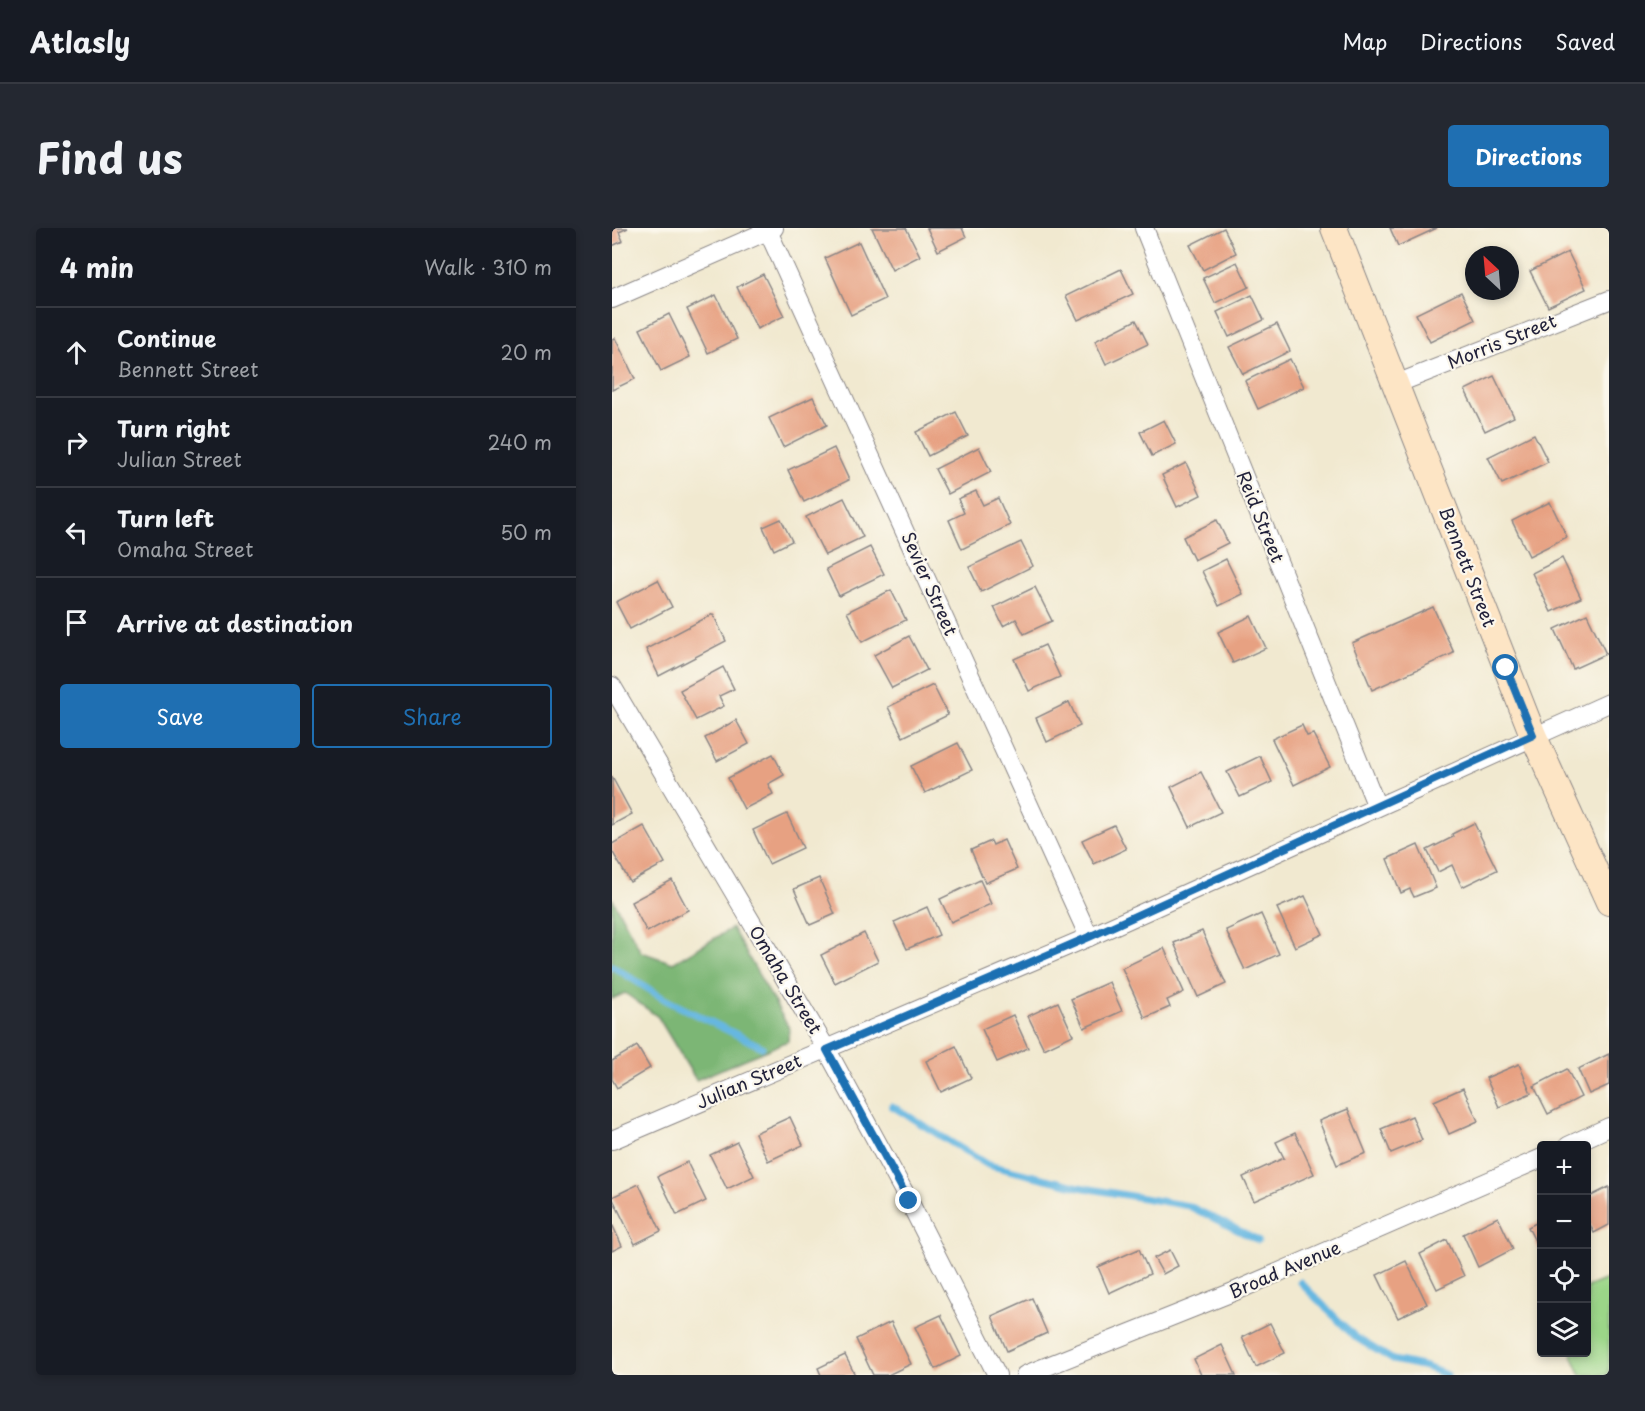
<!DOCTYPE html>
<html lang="en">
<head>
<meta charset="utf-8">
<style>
	:root { --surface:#171b24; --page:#242831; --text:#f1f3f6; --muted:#9ea1a6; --line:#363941; --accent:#1f6fb2 }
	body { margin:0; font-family:"Playpen Sans",sans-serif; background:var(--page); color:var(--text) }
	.controls { position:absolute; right:18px; bottom:18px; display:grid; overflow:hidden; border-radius:6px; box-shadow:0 3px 9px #0003 }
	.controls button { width:54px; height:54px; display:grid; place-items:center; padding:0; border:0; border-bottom:2px solid var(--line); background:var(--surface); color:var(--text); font:30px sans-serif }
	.compass { position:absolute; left:853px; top:18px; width:54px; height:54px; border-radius:50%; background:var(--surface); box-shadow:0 3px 9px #0003; rotate:334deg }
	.stop { position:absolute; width:18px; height:18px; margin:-14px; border:4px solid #1f6fb2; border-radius:50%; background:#fff }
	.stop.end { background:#1f6fb2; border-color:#fff; box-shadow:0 2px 6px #0008 }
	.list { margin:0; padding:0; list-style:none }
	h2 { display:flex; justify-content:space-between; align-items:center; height:78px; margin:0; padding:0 24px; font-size:26px }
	h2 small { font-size:20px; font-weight:400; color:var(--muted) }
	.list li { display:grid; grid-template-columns:39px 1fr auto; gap:18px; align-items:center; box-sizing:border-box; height:90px; padding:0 24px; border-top:2px solid var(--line) }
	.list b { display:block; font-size:22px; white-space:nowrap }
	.list p { margin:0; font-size:20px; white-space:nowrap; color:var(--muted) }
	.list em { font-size:20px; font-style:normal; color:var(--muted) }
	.actions { display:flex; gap:12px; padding:18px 24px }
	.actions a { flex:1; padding:14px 0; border:2px solid var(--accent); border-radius:6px; text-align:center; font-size:21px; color:var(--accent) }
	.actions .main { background:var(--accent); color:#fff }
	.icon { flex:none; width:33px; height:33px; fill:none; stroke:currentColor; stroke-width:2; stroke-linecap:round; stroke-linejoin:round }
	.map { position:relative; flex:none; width:997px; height:1147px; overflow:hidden; border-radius:6px }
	header { display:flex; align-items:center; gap:36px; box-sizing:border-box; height:84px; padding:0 30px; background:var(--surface); border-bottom:2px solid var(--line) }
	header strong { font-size:28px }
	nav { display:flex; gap:33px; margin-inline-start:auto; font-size:21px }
	.intro { display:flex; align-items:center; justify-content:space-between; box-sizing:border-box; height:144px; padding:0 36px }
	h1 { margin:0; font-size:42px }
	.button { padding:15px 27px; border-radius:6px; background:var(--accent); color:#fff; font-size:21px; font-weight:700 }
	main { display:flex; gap:36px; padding:0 36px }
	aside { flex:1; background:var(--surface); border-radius:6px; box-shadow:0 3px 9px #0003 }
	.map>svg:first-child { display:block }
	.green { fill:#9bd588; stroke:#5e7c62; stroke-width:1.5 }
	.forest { fill:#7cb674; stroke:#4f6c58; stroke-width:1.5 }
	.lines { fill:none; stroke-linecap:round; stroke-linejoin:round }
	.stream { stroke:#66b7e1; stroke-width:7 }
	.building { fill:#e7a182 }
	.street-casing { stroke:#8a8686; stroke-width:20 }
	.secondary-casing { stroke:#8a8686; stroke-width:28 }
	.street { stroke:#fff; stroke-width:18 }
	.secondary { stroke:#fde5c5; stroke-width:26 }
	.route { stroke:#1f6fb2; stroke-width:8 }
	.labels { text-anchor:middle; stroke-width:4.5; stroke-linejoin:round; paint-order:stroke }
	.street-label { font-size:18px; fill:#22223b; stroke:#fbf7ec }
</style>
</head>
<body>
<header>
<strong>Atlasly</strong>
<nav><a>Map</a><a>Directions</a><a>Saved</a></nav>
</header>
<div class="intro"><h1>Find us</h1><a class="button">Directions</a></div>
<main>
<aside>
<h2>4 min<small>Walk · 310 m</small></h2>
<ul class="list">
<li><svg class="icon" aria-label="ahead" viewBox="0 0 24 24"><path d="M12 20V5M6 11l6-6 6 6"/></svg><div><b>Continue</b><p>Bennett Street</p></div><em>20 m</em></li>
<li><svg class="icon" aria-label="right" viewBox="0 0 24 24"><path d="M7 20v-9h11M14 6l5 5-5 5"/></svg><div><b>Turn right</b><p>Julian Street</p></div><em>240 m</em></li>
<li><svg class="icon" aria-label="left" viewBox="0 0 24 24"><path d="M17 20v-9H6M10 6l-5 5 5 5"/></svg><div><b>Turn left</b><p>Omaha Street</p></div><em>50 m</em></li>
<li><svg class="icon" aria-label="arrive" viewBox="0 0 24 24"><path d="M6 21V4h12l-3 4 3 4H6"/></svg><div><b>Arrive at destination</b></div></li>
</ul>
<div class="actions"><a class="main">Save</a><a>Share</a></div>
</aside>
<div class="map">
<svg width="997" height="1147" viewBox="0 0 997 1147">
	<rect width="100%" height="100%" fill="#fbf7ec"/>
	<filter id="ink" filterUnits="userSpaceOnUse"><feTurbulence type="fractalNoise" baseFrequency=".0167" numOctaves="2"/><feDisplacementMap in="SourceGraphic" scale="12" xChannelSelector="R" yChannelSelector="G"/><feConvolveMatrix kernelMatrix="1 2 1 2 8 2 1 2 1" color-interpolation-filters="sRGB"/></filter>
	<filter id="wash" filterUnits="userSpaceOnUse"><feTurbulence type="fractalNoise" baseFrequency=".008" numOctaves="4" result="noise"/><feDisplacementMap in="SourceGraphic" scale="24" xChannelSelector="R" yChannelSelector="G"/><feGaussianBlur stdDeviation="1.35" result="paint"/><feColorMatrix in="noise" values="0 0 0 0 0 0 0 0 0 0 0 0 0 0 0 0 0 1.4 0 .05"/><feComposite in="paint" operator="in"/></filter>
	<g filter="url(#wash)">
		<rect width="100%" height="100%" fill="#f1e9d0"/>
		<polygon class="green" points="997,1050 997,1147 969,1147 959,1125 975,1124 975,1059"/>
		<polygon class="forest" points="0,670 29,724 61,735 120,700 177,800 176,813 84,852 46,789 13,765 0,771"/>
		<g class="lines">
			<g class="stream">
				<polyline points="0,738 54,772 150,819"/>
				<polyline points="280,878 376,937 467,959 577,978 646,1012"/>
				<polyline points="688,1054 743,1109 781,1132 814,1139 835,1147"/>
			</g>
		</g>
		<g id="blocks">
			<g class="building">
				<polygon points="0,0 16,0 7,4 11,13 0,18"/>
				<polygon points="260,0 294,0 308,28 280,42"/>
				<polygon points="315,0 350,0 354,9 326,23"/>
				<polygon points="612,0 624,25 591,42 578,17"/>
				<polygon points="778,0 825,0 786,18"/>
				<polygon points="247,14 273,71 239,87 213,30"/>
				<polygon points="956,24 974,61 936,79 918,43"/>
				<polygon points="625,34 637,59 603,75 591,50"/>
				<polygon points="509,41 521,66 466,92 454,68"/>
				<polygon points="151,46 172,88 145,101 125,59"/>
				<polygon points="849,64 863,92 818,114 804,86"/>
				<polygon points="104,67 125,111 96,125 75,81"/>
				<polygon points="640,67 652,92 617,109 605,84"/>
				<polygon points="57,86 78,129 49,143 28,101"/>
				<polygon points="524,92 536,116 494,136 483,113"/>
				<polygon points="665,96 678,123 631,146 617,119"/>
				<polygon points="3,110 23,151 0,162 0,111"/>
				<polygon points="678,131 692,159 646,181 633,153"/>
				<polygon points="882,148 902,189 873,203 853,162"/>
				<polygon points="201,169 215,197 171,219 157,190"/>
				<polygon points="344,184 356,208 316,228 304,204"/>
				<polygon points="552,192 564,216 540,228 528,204"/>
				<polygon points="922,206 936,234 890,256 876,229"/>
				<polygon points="367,219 379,244 336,266 323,241"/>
				<polygon points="222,220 237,252 192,274 176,242"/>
				<polygon points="574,235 589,267 565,279 550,247"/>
				<polygon points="364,263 371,277 386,270 398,297 350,321 337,292 352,285 346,271"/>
				<polygon points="232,270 251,309 213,327 194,289"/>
				<polygon points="938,274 955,309 917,328 900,293"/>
				<polygon points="169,291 180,313 162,322 151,299"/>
				<polygon points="605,292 616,315 582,332 571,309"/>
				<polygon points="409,314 421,338 369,364 357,339"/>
				<polygon points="258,319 272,346 227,368 214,341"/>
				<polygon points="950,330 969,370 939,384 920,345"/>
				<polygon points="614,331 631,366 607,378 590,343"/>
				<polygon points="46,352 60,379 18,401 4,374"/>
				<polygon points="423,359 440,393 412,406 404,391 391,398 382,379"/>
				<polygon points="279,362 294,392 250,414 235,384"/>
				<polygon points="821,379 842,425 760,462 740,415"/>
				<polygon points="101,386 114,413 47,448 34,421"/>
				<polygon points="975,386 994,426 961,441 943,401"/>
				<polygon points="639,388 654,420 621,435 606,404"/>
				<polygon points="297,408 315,442 280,460 262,427"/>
				<polygon points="433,417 448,449 417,463 402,431"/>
				<polygon points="111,439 122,461 107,468 112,478 84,492 68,462"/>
				<polygon points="321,457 336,487 291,509 276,479"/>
				<polygon points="457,474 468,498 435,514 424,490"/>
				<polygon points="124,492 137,516 105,533 93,510"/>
				<polygon points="690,497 695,508 701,506 718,539 682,557 660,511"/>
				<polygon points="346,515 360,542 313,565 299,538"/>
				<polygon points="161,526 172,547 156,556 161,566 132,581 116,550"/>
				<polygon points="648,528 660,554 628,569 615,544"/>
				<polygon points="589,544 609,584 578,599 559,559"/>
				<polygon points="0,549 20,586 0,597"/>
				<polygon points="175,586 191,620 157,636 141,602"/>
				<polygon points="862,595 885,642 850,659 840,637 826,644 815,622 841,609 840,606"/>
				<polygon points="502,597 514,621 482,636 470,612"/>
				<polygon points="32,598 53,635 18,654 0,623 0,616"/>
				<polygon points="392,612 405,641 373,655 359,622 379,613 381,617"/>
				<polygon points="806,617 824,660 802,669 798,661 789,665 775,631"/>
				<polygon points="207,650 223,686 198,697 182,661"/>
				<polygon points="60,652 76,682 35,704 19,674"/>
				<polygon points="368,652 379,676 339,694 328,671"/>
				<polygon points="693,668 711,706 683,719 665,680"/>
				<polygon points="315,679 327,707 295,721 282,694"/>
				<polygon points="649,686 667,726 633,742 614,702"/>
				<polygon points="590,703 614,756 586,769 562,715"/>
				<polygon points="252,705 266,733 223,755 209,727"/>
				<polygon points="552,720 572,764 555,772 558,779 533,790 510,740"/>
				<polygon points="497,754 510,783 472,800 459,771"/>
				<polygon points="446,774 461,807 432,821 416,788"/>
				<polygon points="401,787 416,820 385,834 370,801"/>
				<polygon points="25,818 38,840 5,860 0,851 0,833"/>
				<polygon points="344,818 359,850 329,864 314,833"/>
				<polygon points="997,826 997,857 977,866 966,841"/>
				<polygon points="907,836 919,865 887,879 874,850"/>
				<polygon points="955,841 969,869 936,886 922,858"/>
				<polygon points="851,860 866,893 837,906 822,873"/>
				<polygon points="736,881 754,925 725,937 707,893"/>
				<polygon points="800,888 810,912 779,925 769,901"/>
				<polygon points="178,889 191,917 156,933 143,905"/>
				<polygon points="683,905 702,946 642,973 631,949 672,930 664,914"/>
				<polygon points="125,914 142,948 115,961 98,927"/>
				<polygon points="75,934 94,973 65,987 46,948"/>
				<polygon points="27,956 49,1003 23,1016 0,969"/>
				<polygon points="997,959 997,997 982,1005 975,990 975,970"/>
				<polygon points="886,989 901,1021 866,1039 851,1006"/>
				<polygon points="930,992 930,1027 916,999"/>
				<polygon points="0,996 10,1018 0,1023"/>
				<polygon points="835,1012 852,1048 825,1061 808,1026"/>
				<polygon points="527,1021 538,1046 497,1065 486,1039"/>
				<polygon points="558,1022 566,1038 551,1046 542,1030"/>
				<polygon points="794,1033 815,1076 786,1090 765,1047"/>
				<polygon points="420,1070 435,1105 395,1123 380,1088"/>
				<polygon points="329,1087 349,1128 323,1141 303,1099"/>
				<polygon points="279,1094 299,1136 276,1147 261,1147 244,1111"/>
				<polygon points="658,1095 673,1125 644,1139 630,1109"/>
				<polygon points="610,1117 624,1147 589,1147 582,1131"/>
				<polygon points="233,1127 243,1147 209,1147 206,1140"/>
			</g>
		</g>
	</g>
	<g filter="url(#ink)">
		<use href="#blocks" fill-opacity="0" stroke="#8a8686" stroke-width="1.5"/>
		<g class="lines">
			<g class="street-casing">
				<g id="street">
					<polyline points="532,0 765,579"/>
					<polyline points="156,3 477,709"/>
					<polyline points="0,71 162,0"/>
					<polyline points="784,156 997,72"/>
					<polyline points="0,458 215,822 297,973 385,1147"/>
					<polyline points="0,912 477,709 997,475"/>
					<polyline points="956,918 997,899"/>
					<polyline points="413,1147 626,1062 930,930"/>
				</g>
			</g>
			<g class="secondary-casing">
				<polyline id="secondary" points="722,0 921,507 997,674"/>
			</g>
			<use href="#street" class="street"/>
			<use href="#secondary" class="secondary"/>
		</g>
	</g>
	<g class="lines" filter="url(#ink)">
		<polyline class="route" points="297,973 215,822 477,709 921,507 894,440"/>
	</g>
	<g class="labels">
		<g class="street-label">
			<text transform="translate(890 114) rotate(-22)" y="6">Morris Street</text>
			<text transform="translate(648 289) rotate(68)" y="6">Reid Street</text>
			<text transform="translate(855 339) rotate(69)" y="6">Bennett Street</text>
			<text transform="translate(317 356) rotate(66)" y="6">Sevier Street</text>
			<text transform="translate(173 752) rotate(59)" y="6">Omaha Street</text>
			<text transform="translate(137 854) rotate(-23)" y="6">Julian Street</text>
			<text transform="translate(673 1042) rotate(-23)" y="6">Broad Avenue</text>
		</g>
	</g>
</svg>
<div class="controls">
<button>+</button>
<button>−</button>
<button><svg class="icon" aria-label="locate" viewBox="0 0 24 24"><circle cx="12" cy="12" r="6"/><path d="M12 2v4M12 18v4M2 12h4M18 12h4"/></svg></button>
<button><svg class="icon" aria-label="layers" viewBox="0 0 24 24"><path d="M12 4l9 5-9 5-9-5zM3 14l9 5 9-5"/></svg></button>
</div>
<svg class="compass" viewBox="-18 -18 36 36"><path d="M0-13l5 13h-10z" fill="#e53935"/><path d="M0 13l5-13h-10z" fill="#9ea1a6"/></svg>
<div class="stop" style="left:894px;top:440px"></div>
<div class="stop end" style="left:297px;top:973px"></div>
</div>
</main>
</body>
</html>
